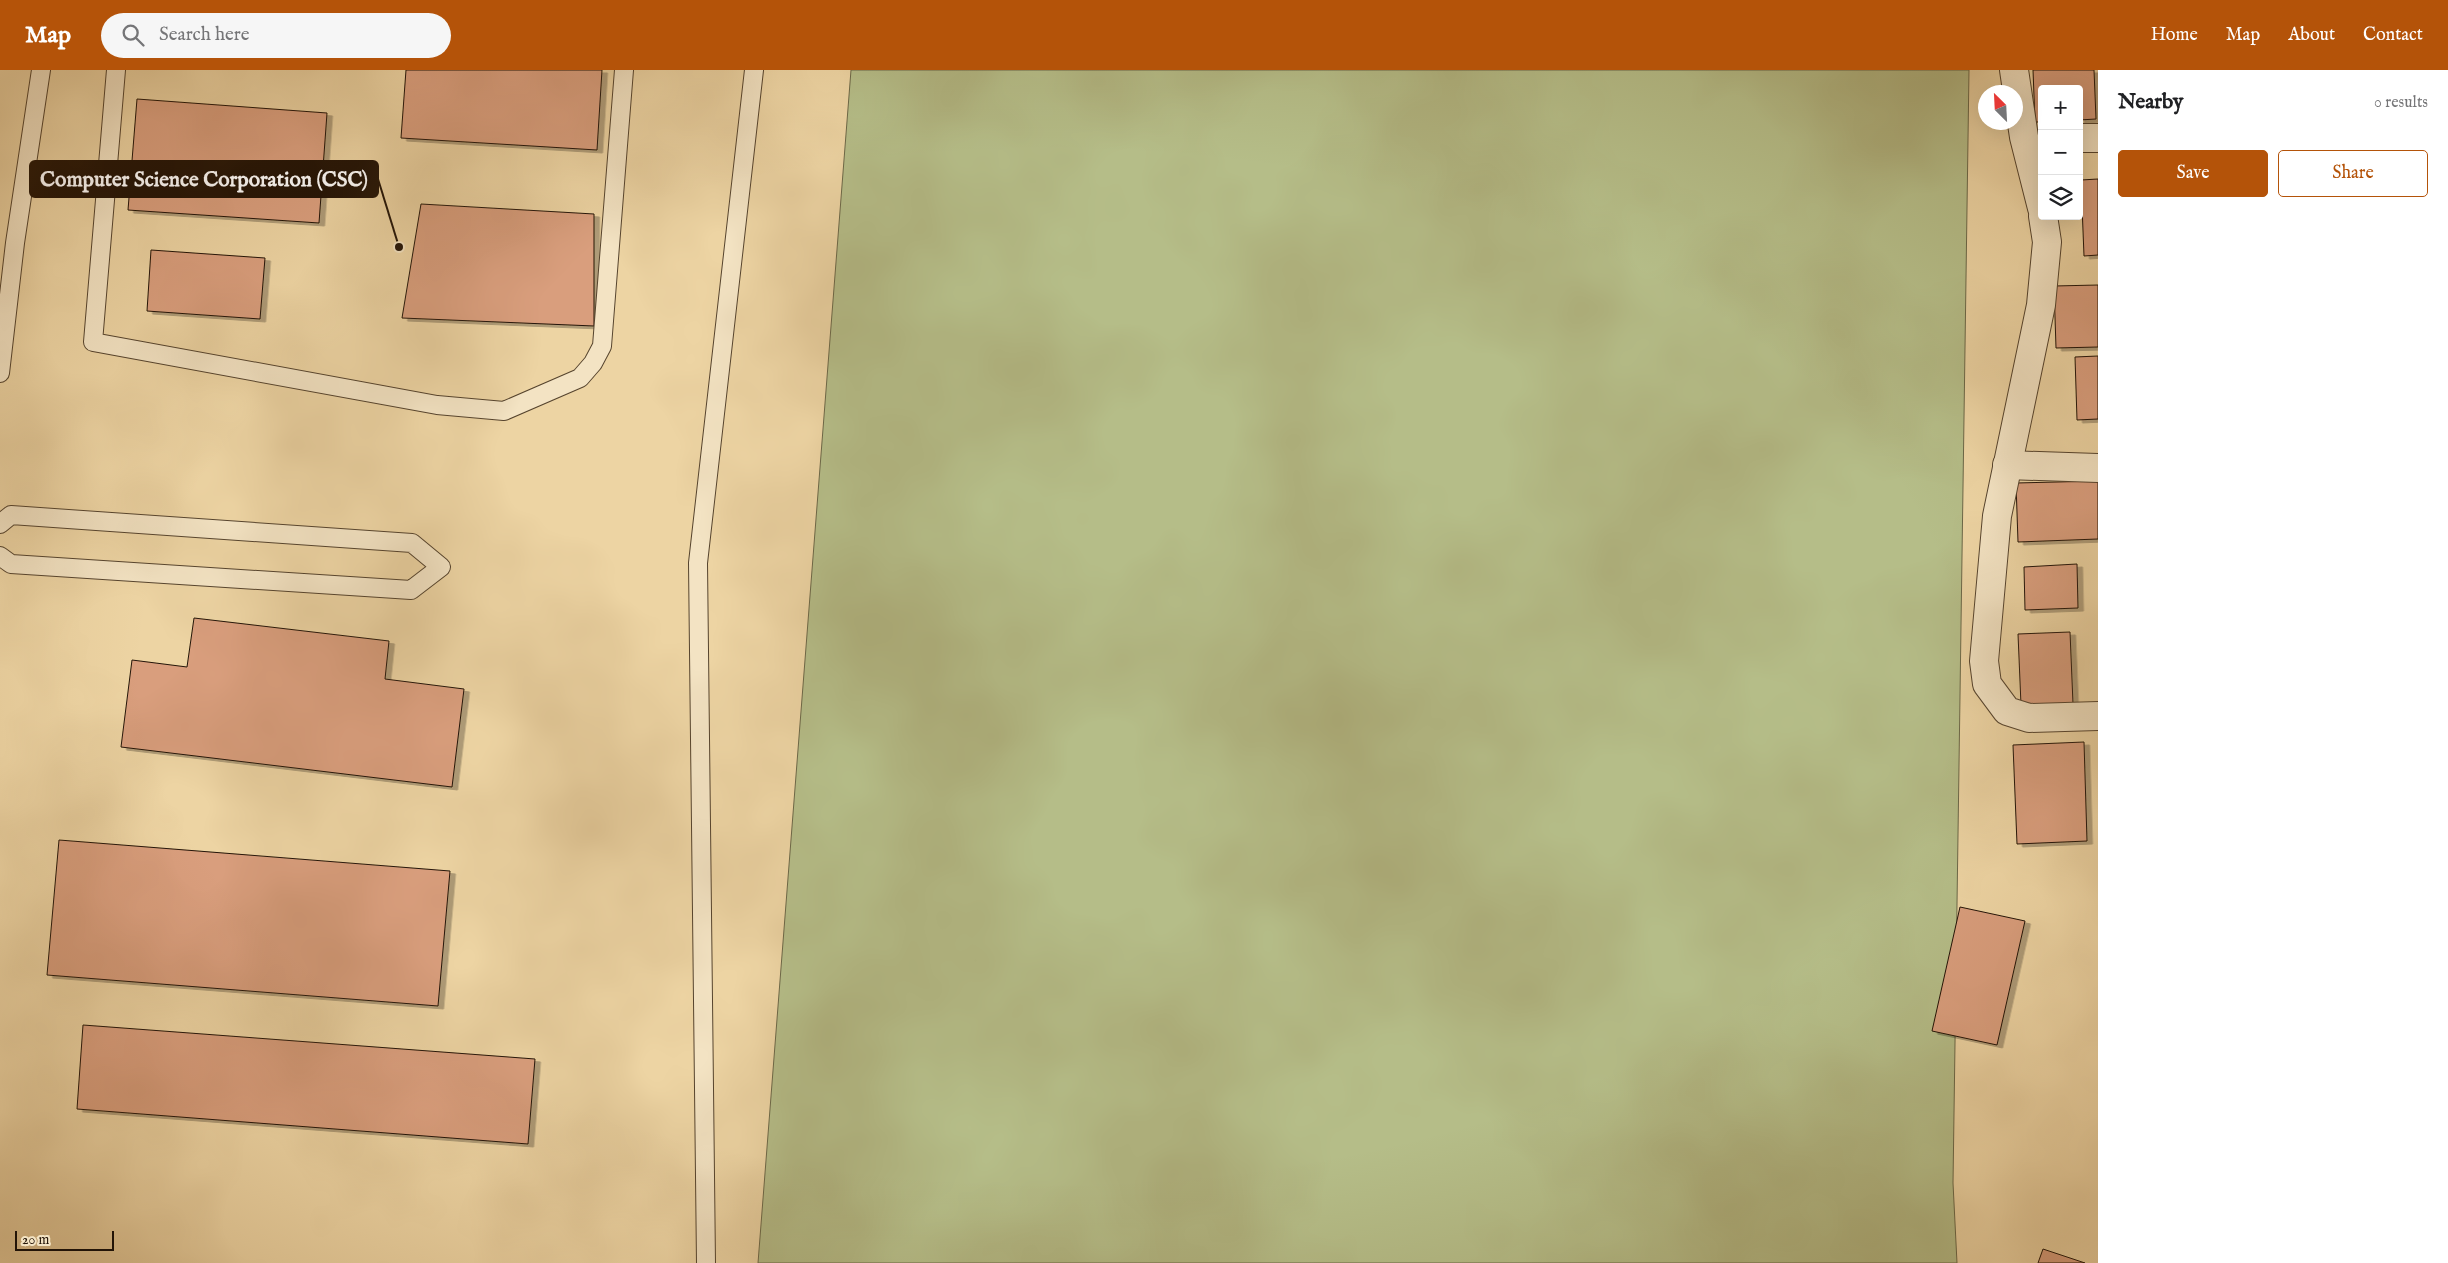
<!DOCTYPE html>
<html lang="en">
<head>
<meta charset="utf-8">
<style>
	:root { --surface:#fff; --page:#f6f6f6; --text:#202124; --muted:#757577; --line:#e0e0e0; --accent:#b45309 }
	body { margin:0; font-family:"IM FELL English",serif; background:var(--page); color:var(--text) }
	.controls { position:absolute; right:15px; top:15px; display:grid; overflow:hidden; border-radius:5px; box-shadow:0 5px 20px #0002 }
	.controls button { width:45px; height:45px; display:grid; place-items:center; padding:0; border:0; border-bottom:1px solid var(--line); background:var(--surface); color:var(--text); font:25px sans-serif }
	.compass { position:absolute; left:1978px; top:15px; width:45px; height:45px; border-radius:50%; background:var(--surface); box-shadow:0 5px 20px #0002; rotate:336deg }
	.scale { position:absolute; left:15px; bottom:12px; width:99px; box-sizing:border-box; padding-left:5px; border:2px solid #231407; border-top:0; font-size:14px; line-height:18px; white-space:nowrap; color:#231407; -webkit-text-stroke:4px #f3e3c3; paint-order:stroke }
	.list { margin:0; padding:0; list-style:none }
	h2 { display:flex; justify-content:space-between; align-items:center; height:65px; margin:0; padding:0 20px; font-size:21px }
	h2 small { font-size:16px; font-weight:400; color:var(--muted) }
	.actions { display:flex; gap:10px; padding:15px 20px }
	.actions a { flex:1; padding:11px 0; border:1px solid var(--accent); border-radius:5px; text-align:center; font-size:18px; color:var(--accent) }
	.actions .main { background:var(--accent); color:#fff }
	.icon { flex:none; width:28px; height:28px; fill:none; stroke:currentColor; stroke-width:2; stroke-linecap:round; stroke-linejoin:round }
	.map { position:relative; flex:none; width:2098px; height:1193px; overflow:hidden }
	header { display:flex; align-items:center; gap:30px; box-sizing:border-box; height:70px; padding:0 25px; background:var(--accent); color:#fff }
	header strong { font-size:24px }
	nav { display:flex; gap:28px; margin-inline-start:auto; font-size:18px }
	.search { width:350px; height:45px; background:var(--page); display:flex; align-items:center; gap:12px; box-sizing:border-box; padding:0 18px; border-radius:28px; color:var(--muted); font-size:19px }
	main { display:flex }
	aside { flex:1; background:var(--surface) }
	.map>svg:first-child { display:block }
	.green { fill:#b5bd88; stroke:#6c6848 }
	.building { fill:#d99e7d; stroke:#231407; filter:url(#shadow) }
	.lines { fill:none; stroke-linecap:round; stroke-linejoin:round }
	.service-casing { stroke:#56442e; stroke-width:20 }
	.minor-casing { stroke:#56442e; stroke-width:30 }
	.service { stroke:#f3e3c3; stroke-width:18 }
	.minor { stroke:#f3e3c3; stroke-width:28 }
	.leader { fill:none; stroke:#231407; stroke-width:2 }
	.callout-dot { fill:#231407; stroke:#f3e3c3; stroke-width:2 }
	.callout { fill:#231407; stroke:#231407; stroke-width:2 }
	.callout-label { font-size:21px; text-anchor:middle; font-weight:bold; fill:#fff }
</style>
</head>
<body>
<header>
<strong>Map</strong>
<div class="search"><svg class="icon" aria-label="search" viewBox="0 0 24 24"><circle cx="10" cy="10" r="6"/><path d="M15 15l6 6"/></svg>Search here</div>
<nav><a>Home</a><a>Map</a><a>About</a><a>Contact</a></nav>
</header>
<main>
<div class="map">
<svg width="2098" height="1193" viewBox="0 0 2098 1193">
	<defs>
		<filter id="shadow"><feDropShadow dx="5.5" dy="3" stdDeviation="0" flood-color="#0004"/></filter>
	</defs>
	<rect width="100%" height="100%" fill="#edd4a3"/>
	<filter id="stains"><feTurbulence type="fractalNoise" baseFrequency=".004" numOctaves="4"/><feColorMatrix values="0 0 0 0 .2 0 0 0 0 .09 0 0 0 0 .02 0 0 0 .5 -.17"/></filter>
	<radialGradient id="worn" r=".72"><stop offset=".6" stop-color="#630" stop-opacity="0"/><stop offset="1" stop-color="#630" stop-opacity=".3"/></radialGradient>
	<polygon class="green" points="851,0 1969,0 1953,1113 1957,1193 758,1193"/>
	<g class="building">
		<polygon points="406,0 602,0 597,80 401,68"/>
		<polygon points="2033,0 2094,0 2096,49 2079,50 2079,19 2042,19 2042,52 2035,52"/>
		<polygon points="137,29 327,43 319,153 128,140"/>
		<polygon points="2098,109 2098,185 2084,186 2081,110"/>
		<polygon points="421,134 594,144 594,256 402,248"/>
		<polygon points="151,180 265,188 260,249 147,241"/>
		<polygon points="2098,215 2098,277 2056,278 2054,216"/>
		<polygon points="2098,286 2098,349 2077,350 2075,287"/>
		<polygon points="2098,411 2098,469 2018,472 2016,413"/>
		<polygon points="2077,494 2078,538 2025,540 2024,497"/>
		<polygon points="194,548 389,571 385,609 464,619 452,717 121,677 132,590 187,597"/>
		<polygon points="2070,562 2073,634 2021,635 2018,564"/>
		<polygon points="2084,672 2087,771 2017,774 2013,675"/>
		<polygon points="59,770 450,801 438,936 47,905"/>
		<polygon points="1960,837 2025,851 1997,975 1932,961"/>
		<polygon points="83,955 535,989 528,1074 77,1039"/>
		<polygon points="2043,1179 2085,1193 2038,1193"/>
	</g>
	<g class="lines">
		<g class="service-casing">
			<g id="service">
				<polyline points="116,0 93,272 437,335 504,341 580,308 593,293 602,276 624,0"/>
				<polyline points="0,303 15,173 41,0"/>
				<polyline points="0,454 11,445 412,473 441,497 411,520 11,494 0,486"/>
				<polyline points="706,1193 698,493 754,0"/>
			</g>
		</g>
		<g class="minor-casing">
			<g id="minor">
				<polyline points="2014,0 2024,67 2042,138"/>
				<polyline points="2079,68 2098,68"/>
				<polyline points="2043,146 2047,172 2041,235 1997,446 1984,591 1987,614 2007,641 2029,648 2098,646"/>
				<polyline points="2007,395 2098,398"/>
			</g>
		</g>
		<use href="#service" class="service"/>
		<use href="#minor" class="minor"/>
	</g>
	<path class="leader" d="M399 177L378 109"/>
	<circle class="callout-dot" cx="399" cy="177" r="5"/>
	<rect class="callout" x="30" y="91" width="348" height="36" rx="5"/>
	<g class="callout-label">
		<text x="204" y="116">Computer Science Corporation (CSC)</text>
	</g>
	<rect width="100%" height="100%" filter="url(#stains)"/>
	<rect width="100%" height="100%" fill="url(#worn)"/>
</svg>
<div class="controls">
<button>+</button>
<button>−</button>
<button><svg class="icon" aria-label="layers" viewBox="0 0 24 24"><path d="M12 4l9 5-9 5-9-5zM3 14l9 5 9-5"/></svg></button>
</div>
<svg class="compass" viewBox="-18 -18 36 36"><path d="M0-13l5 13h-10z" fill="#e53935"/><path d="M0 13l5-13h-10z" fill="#757577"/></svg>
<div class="scale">20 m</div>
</div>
<aside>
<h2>Nearby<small>0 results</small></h2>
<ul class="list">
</ul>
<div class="actions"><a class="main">Save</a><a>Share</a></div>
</aside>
</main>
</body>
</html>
